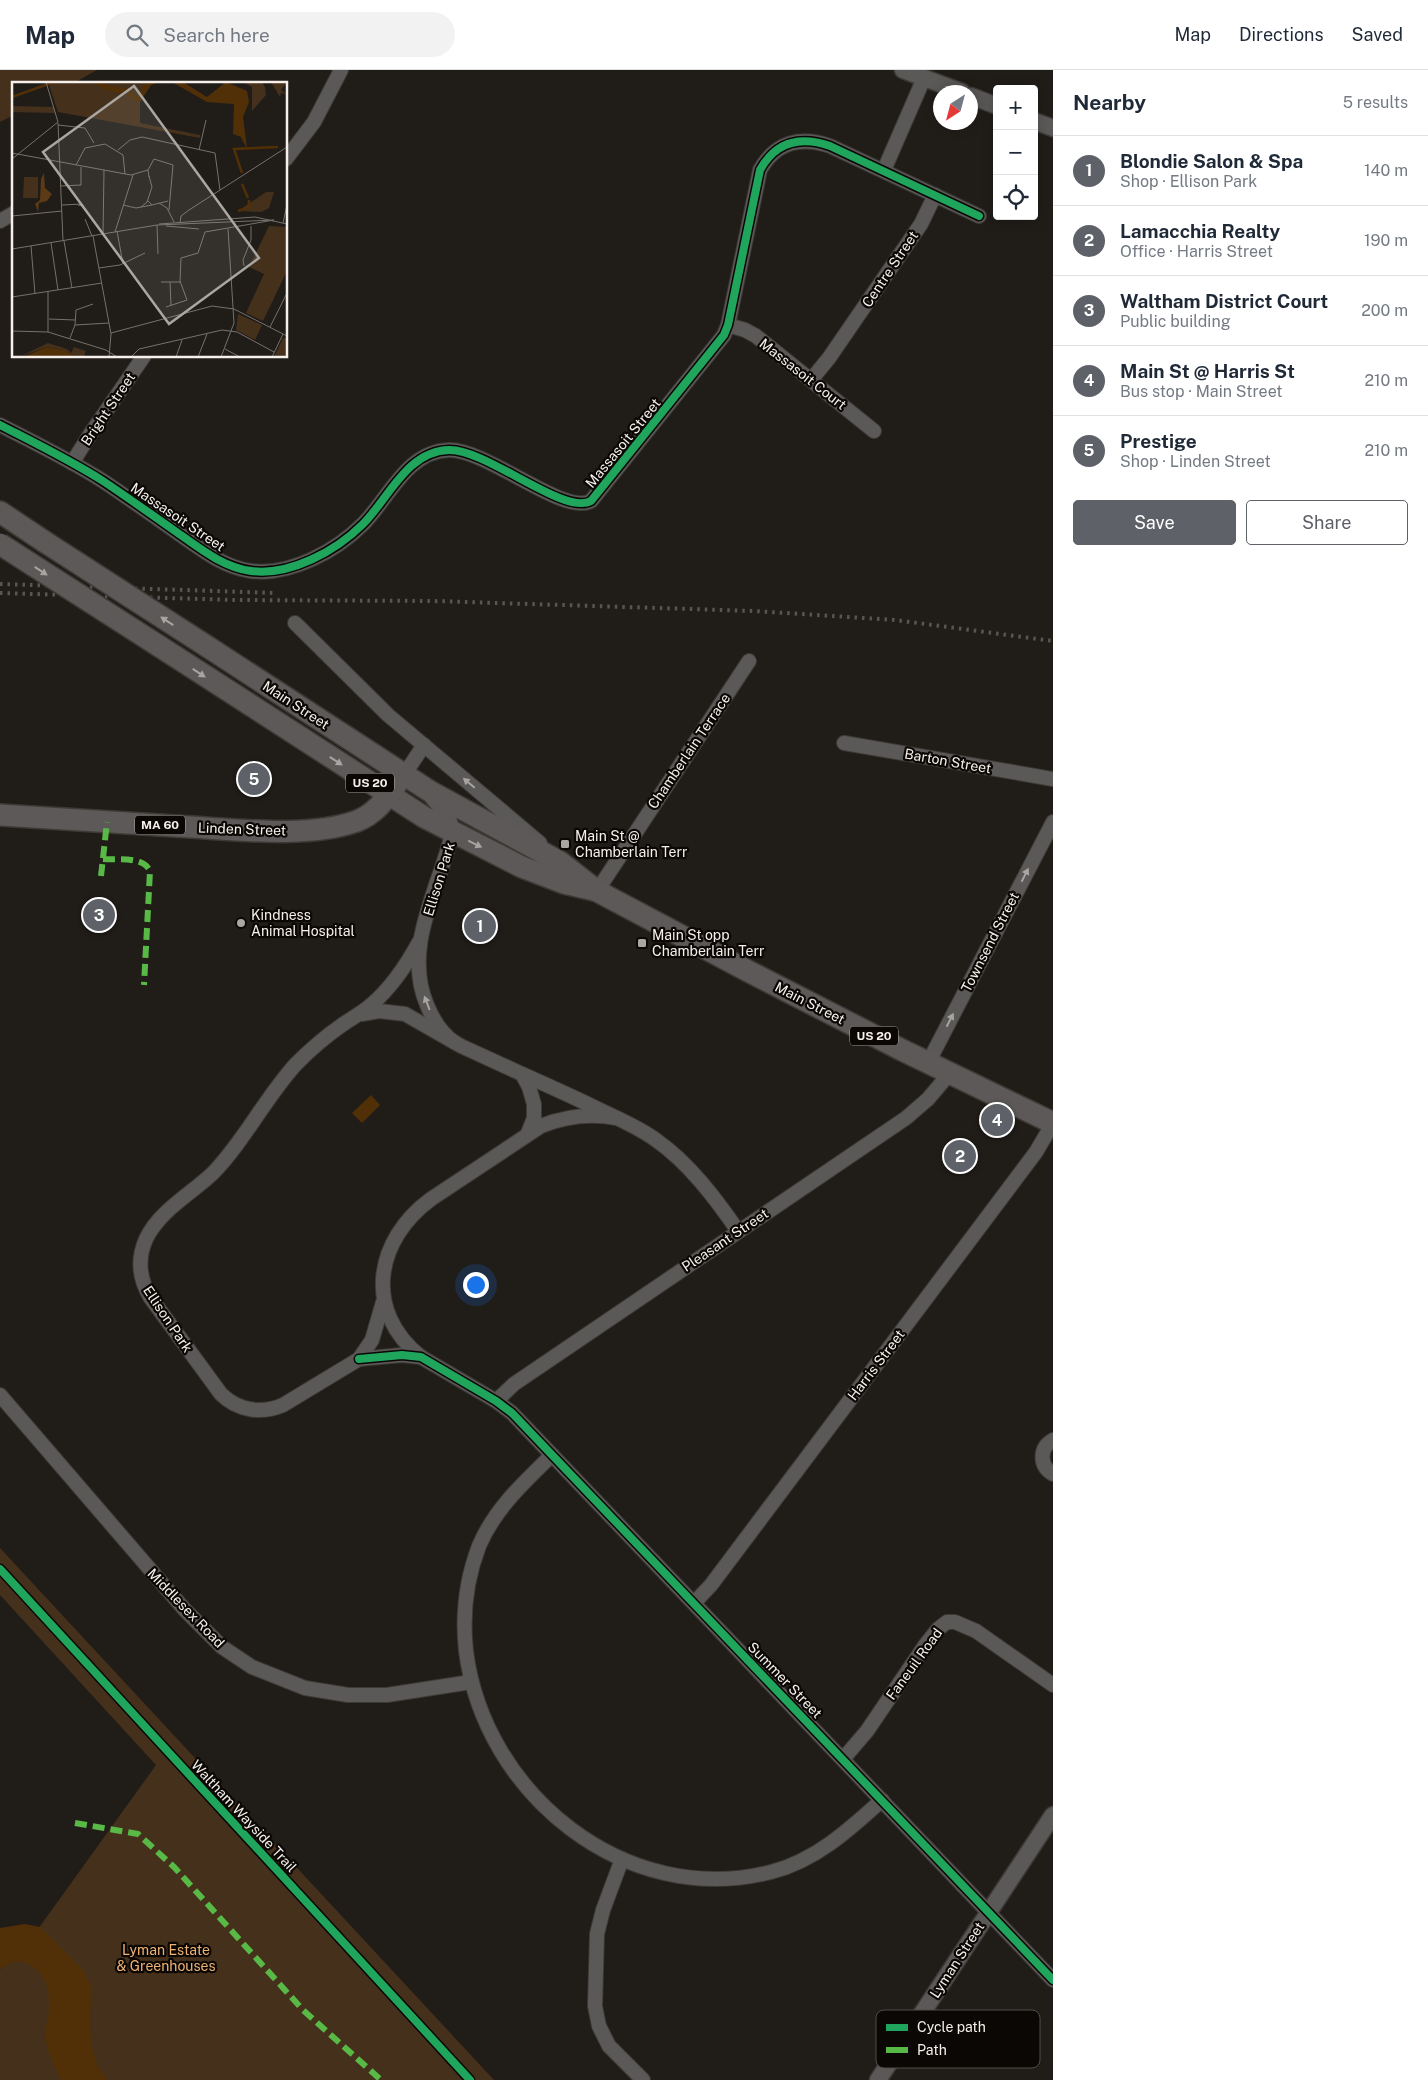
<!DOCTYPE html>
<html lang="en">
<head>
<meta charset="utf-8">
<style>
	:root { --surface:#fff; --page:#f2f2f3; --text:#1f2937; --muted:#747a83; --line:#e0e1e3; --accent:#5e6167 }
	body { margin:0; font-family:"Public Sans",sans-serif; background:var(--page); color:var(--text) }
	.controls { position:absolute; right:15px; top:15px; display:grid; overflow:hidden; border-radius:5px; box-shadow:0 2px 12px #0003 }
	.controls button { width:45px; height:45px; display:grid; place-items:center; padding:0; border:0; border-bottom:1px solid var(--line); background:var(--surface); color:var(--text); font:25px sans-serif }
	.compass { position:absolute; left:933px; top:15px; width:45px; height:45px; border-radius:50%; background:var(--surface); box-shadow:0 2px 12px #0003; rotate:216deg }
	.you { position:absolute; left:475px; top:1214px; width:18px; height:18px; margin:-12px; border:4px solid #fff; border-radius:50%; background:#1a73e8; box-shadow:0 0 0 8px #1a73e833 }
	.badge { display:grid; place-items:center; width:32px; height:32px; border-radius:50%; background:var(--accent); color:#fff; font-size:16px; font-weight:700 }
	.pin { position:absolute; translate:-50% -50%; border:2px solid #fff; box-shadow:0 1px 5px #0006 }
	.list { margin:0; padding:0; list-style:none }
	h2 { display:flex; justify-content:space-between; align-items:center; height:65px; margin:0; padding:0 20px; font-size:21px }
	h2 small { font-size:16px; font-weight:400; color:var(--muted) }
	.list li { display:grid; grid-template-columns:32px 1fr auto; gap:15px; align-items:center; box-sizing:border-box; height:70px; padding:0 20px; border-top:1px solid var(--line) }
	.list b { display:block; font-size:19px; white-space:nowrap }
	.list p { margin:0; font-size:16px; white-space:nowrap; color:var(--muted) }
	.list em { font-size:16px; font-style:normal; color:var(--muted) }
	.actions { display:flex; gap:10px; padding:15px 20px }
	.actions a { flex:1; padding:11px 0; border:1px solid var(--accent); border-radius:5px; text-align:center; font-size:18px; color:var(--accent) }
	.actions .main { background:var(--accent); color:#fff }
	.icon { flex:none; width:28px; height:28px; fill:none; stroke:currentColor; stroke-width:2; stroke-linecap:round; stroke-linejoin:round }
	.map { position:relative; flex:none; width:1053px; height:2010px; overflow:hidden }
	header { display:flex; align-items:center; gap:30px; box-sizing:border-box; height:70px; padding:0 25px; background:var(--surface); border-bottom:1px solid var(--line) }
	header strong { font-size:24px }
	nav { display:flex; gap:28px; margin-inline-start:auto; font-size:18px }
	.search { width:350px; height:45px; background:var(--page); display:flex; align-items:center; gap:12px; box-sizing:border-box; padding:0 18px; border-radius:28px; color:var(--muted); font-size:19px }
	main { display:flex }
	aside { flex:1; background:var(--surface) }
	.map>svg:first-child { display:block }
	.green { fill:#45301b }
	.water { fill:#513007 }
	.lines { fill:none; stroke-linecap:round; stroke-linejoin:round }
	.minor-casing { stroke:#3d3a36; stroke-width:16 }
	.tertiary-casing { stroke:#3d3a36; stroke-width:19 }
	.primary-casing { stroke:#3d3a36; stroke-width:24 }
	.minor { stroke:#5b5958; stroke-width:14 }
	.tertiary { stroke:#5b5958; stroke-width:16 }
	.primary { stroke:#5c5958; stroke-width:21 }
	.rail { stroke:#575654; stroke-width:4; stroke-dasharray:2.5 5; stroke-linecap:butt }
	.primary-bridge-casing { stroke:#3d3a36; stroke-width:24; stroke-linecap:butt }
	.primary-bridge { stroke:#5c5958; stroke-width:21 }
	.quiet { stroke:#58b947; stroke-width:6; stroke-dasharray:12 6; stroke-linecap:butt }
	.cycleway-casing { stroke:#0a0705; stroke-width:11 }
	.cycleway { stroke:#20a55d; stroke-width:8 }
	.oneway { fill:#a8a4a2 }
	.poi-dot { fill:#aaa6a1; stroke:#0a0705; stroke-width:2 }
	.labels { text-anchor:middle; stroke-width:4.5; stroke-linejoin:round; paint-order:stroke }
	.shield { fill:#0a0705; stroke:#aeaaa6; stroke-width:1 }
	.shield-label { font-size:12px; font-weight:bold; fill:#f5f0eb }
	.street-label { font-size:14px; fill:#f5f0eb; stroke:#0a0705 }
	.poi-label { font-size:14px; fill:#f5f0eb; stroke:#0a0705; text-anchor:start }
	.park-label { font-size:14px; fill:#eeb274; stroke:#0a0705 }
	.inset-river { fill:none; stroke:#513007; stroke-width:2.5 }
	.inset-road { fill:none; stroke:#75716c; stroke-width:1 }
	.view { fill:#aaa6a1; fill-opacity:0.15; stroke:#aaa6a1; stroke-width:2.5 }
	.inset-edge { fill:none; stroke:#f5f0eb; stroke-width:2.5 }
	.key { fill:#0a0705; stroke:#504d4a; stroke-width:1 }
	.key-label { font-size:14px; fill:#f5f0eb }
</style>
</head>
<body>
<header>
<strong>Map</strong>
<div class="search"><svg class="icon" aria-label="search" viewBox="0 0 24 24"><circle cx="10" cy="10" r="6"/><path d="M15 15l6 6"/></svg>Search here</div>
<nav><a>Map</a><a>Directions</a><a>Saved</a></nav>
</header>
<main>
<div class="map">
<svg width="1053" height="2010" viewBox="0 0 1053 2010">
	<rect width="100%" height="100%" fill="#201c18"/>
	<g class="green">
		<polygon points="0,0 97,0 72,14 14,14 14,45 0,52"/>
		<polygon points="0,1478 494,2010 0,2010 0,1900 7,1894 15,1891 156,1695 0,1525"/>
	</g>
	<g class="water">
		<polygon points="371,1025 380,1035 362,1053 352,1043"/>
		<path d="M 25,1854 L 40,1857 L 83,1900 L 91,1916 L 90,1957 L 92,1978 L 98,1997 L 108,2010 L 61,2010 C 54,1996 48,1983 45,1967 C 44,1960 46,1954 48,1948 C 51,1928 49,1904 28,1894 C 18,1889 8,1893 0,1900 L 0,1858 Z"/>
	</g>
	<g class="lines">
		<g class="minor-casing">
			<g id="minor">
				<polyline points="286,89 314,52 341,0"/>
				<polyline points="884,100 924,8"/>
				<polyline points="0,151 14,143"/>
				<polyline points="728,255 745,260 756,266 874,361"/>
				<polyline points="811,310 829,288 921,154 935,125"/>
				<path d="M 0,355 C 35,373 70,390 103,411 C 127,427 151,444 175,461 C 198,477 222,497 251,501 C 290,506 336,481 363,454 C 389,428 407,381 449,380 C 487,379 564,446 591,431 L 724,265 L 728,255 L 760,100 C 776,71 801,66 830,76 L 979,146"/>
				<polyline points="72,393 91,363 144,286"/>
				<polyline points="295,553 388,645 540,773"/>
				<polyline points="844,673 1053,709"/>
				<polyline points="410,710 404,705 424,675"/>
				<path d="M 432,728 L 449,748 L 453,760 C 440,817 402,877 427,935 C 433,950 441,963 454,972"/>
				<polyline points="597,821 749,591"/>
				<polyline points="362,944 379,941 405,944 461,976 522,1004 529,1017 534,1034 534,1048 528,1063"/>
				<polyline points="928,993 1053,752"/>
				<path d="M 522,1004 C 549,1016 576,1028 602,1041 C 621,1050 640,1058 656,1070 C 689,1093 716,1129 738,1161"/>
				<path d="M 383,1232 L 372,1270 L 359,1289 L 283,1335 C 262,1344 238,1341 221,1324 L 150,1227 C 139,1208 137,1189 146,1169 C 159,1141 191,1124 213,1103 C 245,1070 265,1028 296,994 C 310,980 326,966 342,955 C 352,948 362,943 371,935 C 391,918 406,896 419,872"/>
				<path d="M 421,1287 C 363,1241 375,1170 431,1129 L 541,1056 C 566,1046 589,1043 616,1048"/>
				<polyline points="359,1289 402,1285 421,1287 496,1331 512,1343 1053,1910"/>
				<polyline points="0,1325 185,1540 222,1577 252,1597 305,1618 348,1625 387,1625 471,1612"/>
				<polyline points="496,1331 514,1314 906,1048 928,1029 950,1003"/>
				<path d="M 1053,1370 C 1039,1378 1039,1396 1053,1404"/>
				<path d="M 552,1385 C 524,1412 494,1440 479,1476 C 466,1510 462,1545 466,1581 C 484,1724 626,1839 771,1802 C 815,1791 849,1760 882,1730"/>
				<polyline points="694,1533 711,1515 1036,1082 1053,1053"/>
				<polyline points="843,1689 867,1661 926,1574 938,1559 947,1552 955,1552 976,1561 1053,1615"/>
				<polyline points="622,1789 603,1840 597,1864 595,1936 599,1956 609,1976 643,2010"/>
			</g>
		</g>
		<g class="tertiary-casing">
			<g id="tertiary">
				<polyline points="903,0 962,22"/>
				<polyline points="971,26 997,36"/>
				<polyline points="1034,51 1053,58"/>
				<polyline points="878,2010 1053,1745"/>
			</g>
		</g>
		<g class="primary-casing">
			<g id="primary">
				<polyline points="0,442 45,472"/>
				<polyline points="159,576 424,747 522,797 564,813 594,820"/>
				<polyline points="208,577 431,722 560,792 597,821 746,900 902,980 1053,1053"/>
				<path d="M 0,745 C 64,749 127,753 191,757 C 241,760 310,768 357,751 C 375,744 385,730 396,715"/>
			</g>
		</g>
		<use href="#minor" class="minor"/>
		<use href="#tertiary" class="tertiary"/>
		<use href="#primary" class="primary"/>
		<g class="rail">
			<polyline points="0,514 276,523"/>
			<polyline points="0,523 235,530 433,531 754,541 895,550 1053,571"/>
		</g>
		<g class="primary-bridge-casing">
			<g id="primary-bridge">
				<polyline points="45,472 208,577"/>
				<polyline points="0,474 159,576"/>
			</g>
		</g>
		<use href="#primary-bridge" class="primary-bridge"/>
		<g class="quiet">
			<path d="M 103,789 C 118,790 143,786 150,801 L 144,915"/>
			<polyline points="101,806 107,752"/>
			<polyline points="75,1753 138,1764 174,1797 303,1940 381,2010"/>
		</g>
		<g class="cycleway-casing">
			<g id="cycleway">
				<path d="M 0,355 C 35,373 70,390 103,411 C 127,427 151,444 175,461 C 198,477 222,497 251,501 C 290,506 336,481 363,454 C 389,428 407,381 449,380 C 487,379 564,446 591,431 L 724,265 L 728,255 L 760,100 C 776,71 801,66 830,76 L 979,146"/>
				<polyline points="359,1289 402,1285 421,1287 496,1331 512,1343 1053,1910"/>
				<polyline points="0,1499 470,2010"/>
			</g>
		</g>
		<use href="#cycleway" class="cycleway"/>
	</g>
	<defs><path id="oneway-solid" d="M-6-.8H1V-3.2L6.5 0L1 3.2V.8H-6Z" transform="scale(1.25)"/></defs>
	<g class="oneway">
		<use href="#oneway-solid" transform="translate(41 501) rotate(33)"/>
		<use href="#oneway-solid" transform="translate(167 551) rotate(-147)"/>
		<use href="#oneway-solid" transform="translate(199 603) rotate(33)"/>
		<use href="#oneway-solid" transform="translate(336 691) rotate(33)"/>
		<use href="#oneway-solid" transform="translate(469 713) rotate(-140)"/>
		<use href="#oneway-solid" transform="translate(475 774) rotate(26)"/>
		<use href="#oneway-solid" transform="translate(1025 805) rotate(-63)"/>
		<use href="#oneway-solid" transform="translate(427 933) rotate(-111)"/>
		<use href="#oneway-solid" transform="translate(950 950) rotate(-63)"/>
	</g>
	<g class="poi-dot">
		<rect x="560" y="769" width="10" height="10" rx="2.5"/>
		<circle cx="241" cy="853" r="5"/>
		<rect x="637" y="868" width="10" height="10" rx="2.5"/>
	</g>
	<g class="labels">
		<g class="shield">
			<rect x="346" y="703.5" width="48" height="19" rx="4"/>
			<rect x="135" y="745.5" width="50" height="19" rx="4"/>
			<rect x="850" y="956.5" width="48" height="19" rx="4"/>
		</g>
		<g class="shield-label">
			<text x="370" y="717">US 20</text>
			<text x="160" y="759">MA 60</text>
			<text x="874" y="970">US 20</text>
		</g>
		<g class="street-label">
			<text transform="translate(890 199) rotate(-56)" y="5">Centre Street</text>
			<text transform="translate(803 304) rotate(38)" y="5">Massasoit Court</text>
			<text transform="translate(108 339) rotate(-56)" y="5">Bright Street</text>
			<text transform="translate(623 373) rotate(-51)" y="5">Massasoit Street</text>
			<text transform="translate(178 447) rotate(34)" y="5">Massasoit Street</text>
			<text transform="translate(296 635) rotate(33)" y="5">Main Street</text>
			<text transform="translate(689 681) rotate(-56)" y="5">Chamberlain Terrace</text>
			<text transform="translate(948 691) rotate(10)" y="5">Barton Street</text>
			<text transform="translate(242 759) rotate(2)" y="5">Linden Street</text>
			<text transform="translate(439 809) rotate(-73)" y="5">Ellison Park</text>
			<text transform="translate(990 872) rotate(-63)" y="5">Townsend Street</text>
			<text transform="translate(810 933) rotate(27)" y="5">Main Street</text>
			<text transform="translate(725 1170) rotate(-34)" y="5">Pleasant Street</text>
			<text transform="translate(168 1249) rotate(56)" y="5">Ellison Park</text>
			<text transform="translate(876 1295) rotate(-53)" y="5">Harris Street</text>
			<text transform="translate(186 1538) rotate(46)" y="5">Middlesex Road</text>
			<text transform="translate(914 1594) rotate(-54)" y="5">Faneuil Road</text>
			<text transform="translate(785 1610) rotate(46)" y="5">Summer Street</text>
			<text transform="translate(244 1746) rotate(47)" y="5">Waltham Wayside Trail</text>
			<text transform="translate(957 1890) rotate(-57)" y="5">Lyman Street</text>
		</g>
		<g class="poi-label">
			<text x="575" y="771">Main St @<tspan x="575" dy="16">Chamberlain Terr</tspan></text>
			<text x="251" y="850">Kindness<tspan x="251" dy="16">Animal Hospital</tspan></text>
			<text x="652" y="870">Main St opp<tspan x="652" dy="16">Chamberlain Terr</tspan></text>
		</g>
		<g class="park-label">
			<text x="166" y="1885">Lyman Estate<tspan x="166" dy="16">&amp; Greenhouses</tspan></text>
		</g>
	</g>
	<g transform="translate(12 12)">
		<rect width="275" height="275" fill="#201c18"/>
		<path d="M 36,0 L 134,0 L 128,15 L 128,41 L 188,53 L 188,56 L 46,30 ZM 231,0 L 250,0 L 253,5 L 254,13 L 240,29 L 240,5 ZM 259,0 L 275,0 L 269,8 L 275,12 L 269,11 L 268,15 ZM 1,24 L 42,25 L 43,31 L 0,30 ZM 12,95 L 26,95 L 26,116 L 11,116 ZM 254,110 L 262,110 L 257,126 L 249,130 L 226,129 ZM 257,144 L 275,145 L 275,189 L 251,239 L 234,231 L 252,192 L 237,185 ZM 226,232 L 250,243 L 243,258 L 224,248 ZM 271,256 L 275,256 L 275,275 L 262,275 ZM 36,261 L 55,267 L 59,271 L 62,265 L 74,269 L 72,274 L 65,275 L 52,268 L 35,265 L 7,275 Z" fill="#45301b"/>
		<path d="M 32,91 L 33,106 L 40,112 L 35,119 L 27,121 L 26,130 L 23,122 L 28,118 L 29,97 Z" fill="#5b3a15"/>
		<path d="M 80,0 L 115,7 L 125,16 L 134,0 L 148,0 L 139,3 L 128,20 L 120,18 L 114,11 L 96,9 ZM 160,0 L 171,0 L 195,15 L 214,0 L 235,9 L 237,20 L 231,35 L 235,67 L 229,55 L 221,52 L 222,22 L 195,20 ZM 35,265 L 52,268 L 65,275 L 11,275 Z" fill="#513007"/>
		<path class="inset-river" d="M 0,15 L 39,1M 230,91 L 222,67 L 266,65M 230,102 L 236,116M 226,129 L 237,125 L 237,118"/>
		<path class="inset-road" d="M 46,41 L 51,159M 46,43 L 73,46 L 82,61M 106,68 L 118,58 L 130,55 L 203,71 L 208,108M 187,68 L 194,38M 0,71 L 119,93 L 136,88M 0,77 L 46,40 L 34,0M 64,83 L 73,66 L 93,62 L 111,73 L 113,92M 137,95 L 136,88 L 142,77 L 161,83 L 157,128M 48,104 L 69,103 L 69,85M 135,118 L 140,123 L 156,119M 147,121 L 155,126 L 162,140M 50,123 L 70,122 L 72,124 L 66,123M 111,123 L 124,126 L 140,123M 129,125 L 135,120 L 140,105 L 137,94M 0,134 L 50,129M 73,137 L 80,154M 168,141 L 169,134 L 177,128 L 275,65M 271,141 L 275,123M 147,142 L 243,135 L 275,142M 145,143 L 146,172M 154,144 L 187,147M 105,149 L 111,182M 103,150 L 121,93M 91,152 L 92,88M 81,154 L 99,252 L 97,275M 52,159 L 60,206M 39,161 L 46,208M 19,164 L 23,212M 0,167 L 145,143 L 262,138M 232,184 L 231,178 L 239,158 L 239,144M 87,186 L 108,183 L 133,171M 149,200 L 169,200M 158,200 L 159,224M 0,215 L 90,201M 154,225 L 175,218 L 168,199 L 169,176 L 186,171 L 193,150 L 262,138M 37,237 L 63,238M 63,243 L 97,241M 258,245 L 275,211M 0,249 L 36,250 L 94,268 L 105,275M 36,250 L 36,209M 99,251 L 200,224 L 222,227 L 275,254M 58,256 L 63,243 L 64,228 L 81,222M 213,267 L 228,275M 119,275 L 127,267 L 210,248 L 225,250 L 262,270M 164,275 L 170,258M 186,275 L 195,252M 209,275 L 222,241 L 216,147M 260,275 L 271,252"/>
		<path class="view" d="M 122,4 L 247,176 L 157,242 L 31,70 Z"/>
		<rect width="275" height="275" class="inset-edge"/>
	</g>
	<rect x="876" y="1940" width="164" height="58" rx="8" class="key"/>
	<rect x="886" y="1954" width="22" height="7" fill="#20a55d"/>
	<rect x="886" y="1977" width="22" height="6" fill="#58b947"/>
	<g class="key-label">
		<text x="917" y="1962">Cycle path</text>
		<text x="917" y="1985">Path</text>
	</g>
</svg>
<div class="controls">
<button>+</button>
<button>−</button>
<button><svg class="icon" aria-label="locate" viewBox="0 0 24 24"><circle cx="12" cy="12" r="6"/><path d="M12 2v4M12 18v4M2 12h4M18 12h4"/></svg></button>
</div>
<svg class="compass" viewBox="-18 -18 36 36"><path d="M0-13l5 13h-10z" fill="#e53935"/><path d="M0 13l5-13h-10z" fill="#747a83"/></svg>
<div class="you"></div>
<div class="pin badge" style="left:480px;top:856px">1</div>
<div class="pin badge" style="left:960px;top:1086px">2</div>
<div class="pin badge" style="left:99px;top:845px">3</div>
<div class="pin badge" style="left:997px;top:1050px">4</div>
<div class="pin badge" style="left:254px;top:709px">5</div>
</div>
<aside>
<h2>Nearby<small>5 results</small></h2>
<ul class="list">
<li><span class="badge">1</span><div><b>Blondie Salon &amp; Spa</b><p>Shop · Ellison Park</p></div><em>140 m</em></li>
<li><span class="badge">2</span><div><b>Lamacchia Realty</b><p>Office · Harris Street</p></div><em>190 m</em></li>
<li><span class="badge">3</span><div><b>Waltham District Court</b><p>Public building</p></div><em>200 m</em></li>
<li><span class="badge">4</span><div><b>Main St @ Harris St</b><p>Bus stop · Main Street</p></div><em>210 m</em></li>
<li><span class="badge">5</span><div><b>Prestige</b><p>Shop · Linden Street</p></div><em>210 m</em></li>
</ul>
<div class="actions"><a class="main">Save</a><a>Share</a></div>
</aside>
</main>
</body>
</html>
